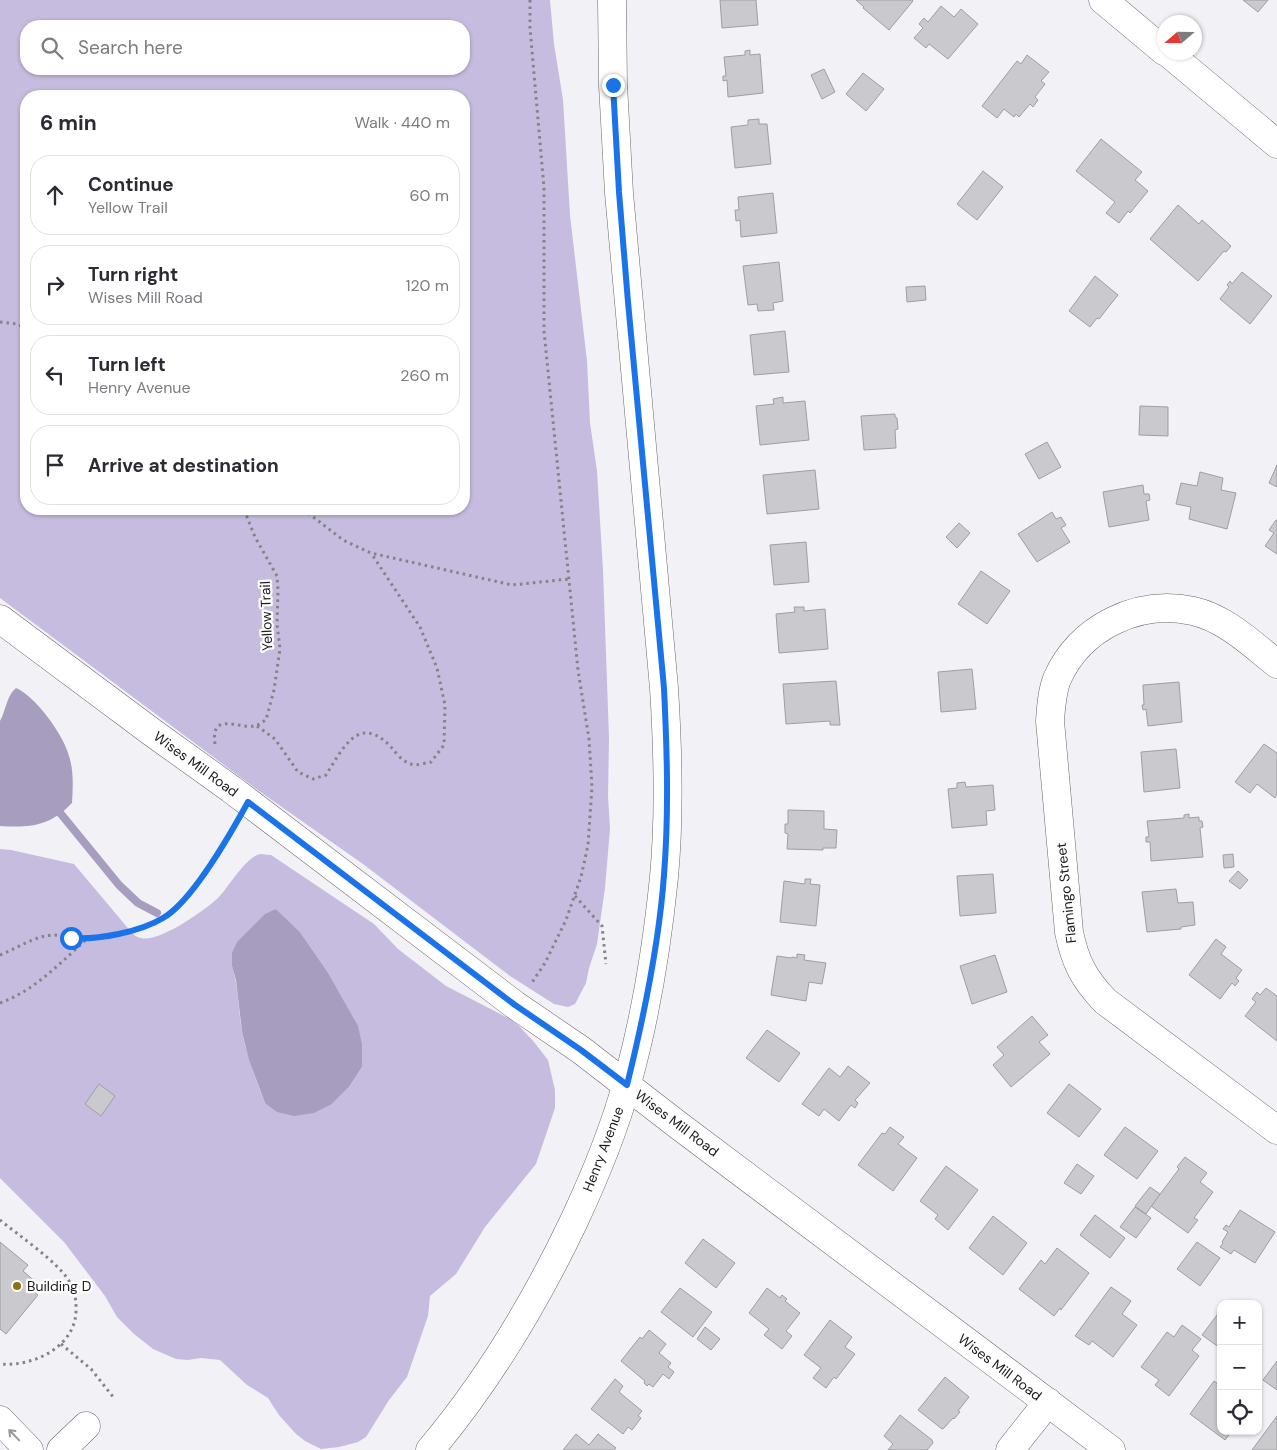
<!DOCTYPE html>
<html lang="en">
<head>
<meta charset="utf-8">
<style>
	:root { --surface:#fff; --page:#f7f7f7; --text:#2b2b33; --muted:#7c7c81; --line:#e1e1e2 }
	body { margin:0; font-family:"DM Sans",sans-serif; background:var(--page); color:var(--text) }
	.controls { position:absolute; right:15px; bottom:15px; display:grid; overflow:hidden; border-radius:10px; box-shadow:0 1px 4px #0004 }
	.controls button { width:45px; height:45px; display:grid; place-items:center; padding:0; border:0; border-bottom:1px solid var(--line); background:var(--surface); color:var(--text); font:25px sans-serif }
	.compass { position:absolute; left:1157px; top:15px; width:45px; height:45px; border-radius:50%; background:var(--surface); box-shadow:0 1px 4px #0004; rotate:250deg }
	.stop { position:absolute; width:15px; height:15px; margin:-11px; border:4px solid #1a73e8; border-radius:50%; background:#fff }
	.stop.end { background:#1a73e8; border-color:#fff; box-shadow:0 1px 5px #0008 }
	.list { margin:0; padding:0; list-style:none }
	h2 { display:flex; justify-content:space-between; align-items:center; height:65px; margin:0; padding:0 20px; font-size:21px }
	h2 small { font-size:16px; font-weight:400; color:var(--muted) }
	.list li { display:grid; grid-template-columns:32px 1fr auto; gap:15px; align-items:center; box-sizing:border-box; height:80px; margin:0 10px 10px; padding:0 10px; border:1px solid var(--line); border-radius:20px }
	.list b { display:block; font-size:19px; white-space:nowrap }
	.list p { margin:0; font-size:16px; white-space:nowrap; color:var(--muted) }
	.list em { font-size:16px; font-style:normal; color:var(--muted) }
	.icon { flex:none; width:28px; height:28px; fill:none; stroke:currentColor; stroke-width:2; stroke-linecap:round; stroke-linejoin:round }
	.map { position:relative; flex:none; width:1277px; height:1450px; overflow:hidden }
	.search { position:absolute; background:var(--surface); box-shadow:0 1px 4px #0004; left:20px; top:20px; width:450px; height:55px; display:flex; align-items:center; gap:12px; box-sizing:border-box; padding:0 18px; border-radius:20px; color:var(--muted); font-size:19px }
	.panel { position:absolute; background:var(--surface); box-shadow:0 1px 4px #0004; left:20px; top:90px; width:450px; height:425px; border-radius:20px }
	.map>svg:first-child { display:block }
	.forest { fill:#c6bcdf; fill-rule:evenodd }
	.water { fill:#a79ebf }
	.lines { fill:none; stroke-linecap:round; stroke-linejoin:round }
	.stream { stroke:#a79ebf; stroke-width:8 }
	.building { fill:#cac9cd; stroke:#9f9ea1 }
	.minor-casing { stroke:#68676a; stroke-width:29 }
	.major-casing { stroke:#68676a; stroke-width:29 }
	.path { stroke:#848386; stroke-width:3; stroke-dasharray:2.5 4; stroke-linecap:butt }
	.minor { stroke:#fff; stroke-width:28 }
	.major { stroke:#fff; stroke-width:28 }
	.oneway { stroke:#989899 }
	.route { stroke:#1a73e8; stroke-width:6 }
	.poi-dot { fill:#8f7014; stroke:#fff; stroke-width:2 }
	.labels { text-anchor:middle; stroke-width:4.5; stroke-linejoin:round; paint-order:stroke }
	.street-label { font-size:14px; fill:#1b1a1c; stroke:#fff }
	.poi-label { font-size:14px; fill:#1b1a1c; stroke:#fff; text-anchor:start }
</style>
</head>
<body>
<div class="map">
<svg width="1277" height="1450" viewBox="0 0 1277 1450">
	<rect width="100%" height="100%" fill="#f2f1f5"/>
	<g class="forest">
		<path d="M 0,0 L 550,0 L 554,44 L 563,100 L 570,215 L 587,361 L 590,423 L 597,471 L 603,570 L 609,738 L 608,796 L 610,829 L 605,888 L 597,944 L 589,968 L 586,983 L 575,1004 L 568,1007 L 554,1004 L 510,976 L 363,864 L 259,791 L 0,598 ZM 26,26 L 464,26 L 464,69 L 26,69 ZM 26,96 L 464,96 L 464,509 L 26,509 Z"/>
		<path d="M 0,849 L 11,850 L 74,864 L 127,927 C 131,932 135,937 141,938 C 159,943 205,910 218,898 C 229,887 245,858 260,854 C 262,854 268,855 271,855 L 374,924 L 398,949 L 446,986 L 510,1019 L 519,1026 L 534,1042 L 548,1060 L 555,1090 L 555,1108 L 536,1164 L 485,1227 L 456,1274 L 430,1296 L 428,1316 L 407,1377 L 389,1400 L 366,1437 L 358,1442 L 339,1447 L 321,1449 L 305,1441 L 296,1434 L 279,1415 L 268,1398 L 247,1385 L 220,1360 L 201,1358 L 188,1360 L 176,1359 L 153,1349 L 134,1334 L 117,1317 L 105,1296 L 64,1242 L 0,1178 ZM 276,909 L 299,931 L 362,1067 L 349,1087 L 332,1104 L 265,1103 C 256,1080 247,1056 242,1032 C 238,1010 239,988 232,966 Z"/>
	</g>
	<g class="water">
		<path d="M 16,688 C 35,696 62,733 68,753 C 74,769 73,787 72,803 C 50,826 31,828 0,826 L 0,721 C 6,710 7,695 16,688 Z"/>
		<polygon points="276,909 299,931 328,973 358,1026 362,1044 362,1067 349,1087 332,1104 314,1113 294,1116 277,1112 265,1103 249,1060 242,1032 236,980 232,966 232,953 237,942 265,914"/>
	</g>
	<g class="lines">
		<polyline class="stream" points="54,808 61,814 119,885 138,903 157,913"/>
	</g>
	<g class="building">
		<polygon points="720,0 756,0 758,25 722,28"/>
		<polygon points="856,0 912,0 913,1 889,30 863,8 864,7"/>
		<polygon points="1243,0 1268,0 1258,12"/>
		<polygon points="941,6 954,17 961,9 978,24 948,59 929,44 926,48 914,38 923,28 919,24 924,18 928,22"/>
		<polygon points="750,50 750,55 760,54 763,93 728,97 727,80 723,81 723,76 726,76 724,57 745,55 745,51"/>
		<polygon points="1027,55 1049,72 1041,81 1045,84 1035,97 1038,100 1033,107 1030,104 1019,117 1016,114 1014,117 1004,109 997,118 982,106 1017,61 1021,64"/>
		<polygon points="824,69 835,92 822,99 811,75"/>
		<polygon points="863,73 884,89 866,111 846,94"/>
		<polygon points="759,119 759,124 767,124 771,164 735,168 731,127 748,125 748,120"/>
		<polygon points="1101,139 1142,172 1135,180 1148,191 1130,213 1128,211 1119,223 1106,213 1115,202 1076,171"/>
		<polygon points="983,171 1003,187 977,220 957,204"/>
		<polygon points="773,193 777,233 741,237 740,220 736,221 735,210 739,210 738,197"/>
		<polygon points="1178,205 1199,224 1202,220 1231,246 1226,252 1224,251 1198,281 1150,239"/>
		<polygon points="779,262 783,301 773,303 774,310 758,311 757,304 748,305 743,266"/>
		<polygon points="1242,272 1272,296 1250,324 1220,299 1229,287 1227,285 1230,281 1232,284"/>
		<polygon points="1095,276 1118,295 1099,319 1097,318 1090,327 1069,311"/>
		<polygon points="925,286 926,300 907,302 906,287"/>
		<polygon points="785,331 789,372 754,375 750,335"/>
		<polygon points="783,397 783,403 805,401 809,440 760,445 756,406 774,404 773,399"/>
		<polygon points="1140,406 1168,407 1168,436 1139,435"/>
		<polygon points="895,414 895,417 897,418 898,429 895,430 896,448 864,450 861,416"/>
		<polygon points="1047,442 1061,467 1039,479 1025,454"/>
		<polygon points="1277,465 1277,487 1269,483"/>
		<polygon points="815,470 819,509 767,514 763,475"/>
		<polygon points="1200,472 1223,478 1221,490 1236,493 1227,529 1189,519 1191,507 1176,504 1181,483 1197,486"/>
		<polygon points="1143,485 1144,494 1149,494 1150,500 1146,501 1149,520 1109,527 1103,492"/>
		<polygon points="1052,512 1056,519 1061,517 1066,525 1061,528 1070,542 1037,562 1018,534"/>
		<polygon points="1276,520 1277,520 1277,554 1265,546 1274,533 1269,530"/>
		<polygon points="959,523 970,533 957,548 946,537"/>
		<polygon points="806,542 809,582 774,585 770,545"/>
		<polygon points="981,571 1010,591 987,624 958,604"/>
		<polygon points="794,607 804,607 804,611 825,609 828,649 779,653 776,614 795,612"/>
		<polygon points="972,669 976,709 941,712 938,672"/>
		<polygon points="836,681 840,725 830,725 830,721 786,724 783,684"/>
		<polygon points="1179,682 1182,722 1148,726 1146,709 1143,710 1142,705 1144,705 1143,685"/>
		<polygon points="1264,744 1277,753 1277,794 1275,798 1257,784 1250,793 1235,782"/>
		<polygon points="1176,749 1180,788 1144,792 1141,752"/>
		<polygon points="965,782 966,787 993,785 995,810 986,811 987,825 952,828 948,789 957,788 957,783"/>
		<polygon points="788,810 824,811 824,829 837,830 836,848 823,848 823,850 787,849 788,834 785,833 785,824 788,824"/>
		<polygon points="1189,814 1189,818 1199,817 1199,821 1202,821 1203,827 1200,828 1203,857 1151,861 1150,842 1146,842 1146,837 1149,837 1147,821 1184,818 1184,815"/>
		<polygon points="1233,854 1234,867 1224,868 1223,855"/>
		<polygon points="1238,871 1248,880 1240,889 1229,881"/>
		<polygon points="993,874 996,913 960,916 957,876"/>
		<polygon points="805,879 811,879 810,884 820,885 816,926 780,922 784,881 805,884"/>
		<polygon points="1176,889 1178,903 1193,902 1195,925 1181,927 1181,929 1147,932 1142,892"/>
		<polygon points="1216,939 1226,947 1221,954 1242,970 1236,978 1239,981 1235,986 1232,983 1220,999 1189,975"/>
		<polygon points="797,954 805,955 804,960 826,963 822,984 809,982 806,1001 771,995 777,956 791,958 792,957 797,958"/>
		<polygon points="995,955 1007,992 972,1004 960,966"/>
		<polygon points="1266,988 1277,996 1277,1041 1245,1016 1256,1002 1252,999 1257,992 1260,995"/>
		<polygon points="1032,1016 1048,1035 1039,1042 1050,1054 1011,1087 993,1065 1004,1055 997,1047"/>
		<polygon points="767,1030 800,1053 779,1082 746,1058"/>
		<polygon points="848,1066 870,1083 855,1100 858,1103 855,1108 851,1105 839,1121 824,1109 819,1116 802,1104 829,1068 840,1077"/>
		<polygon points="99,1084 115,1096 101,1116 85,1104"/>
		<polygon points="1069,1084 1101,1109 1079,1137 1047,1113"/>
		<polygon points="890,1127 904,1137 898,1144 917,1158 893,1191 858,1165 882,1133 885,1134"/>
		<polygon points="1125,1127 1158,1151 1137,1179 1104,1155"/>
		<polygon points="1185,1157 1207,1173 1200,1182 1213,1192 1194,1218 1198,1220 1188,1233 1151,1206 1179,1169 1177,1167"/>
		<polygon points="1077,1164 1094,1176 1081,1194 1064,1183"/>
		<polygon points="946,1166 978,1190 948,1230 935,1219 938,1215 920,1201"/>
		<polygon points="1150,1187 1160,1194 1146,1214 1135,1206"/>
		<polygon points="1135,1207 1151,1218 1136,1238 1120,1227"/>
		<polygon points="1240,1210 1275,1232 1255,1263 1234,1250 1231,1254 1220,1247 1223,1243 1222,1242 1228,1232 1223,1229 1226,1225 1229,1227"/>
		<polygon points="1095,1215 1125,1238 1110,1258 1080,1235"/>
		<polygon points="993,1216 1027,1243 1003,1275 969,1248"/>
		<polygon points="703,1239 735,1263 716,1288 685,1263"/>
		<polygon points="0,1242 28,1265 23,1271 37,1283 31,1290 38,1295 6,1334 0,1329"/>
		<polygon points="1197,1242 1220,1258 1200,1286 1177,1269"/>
		<polygon points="1057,1248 1089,1273 1061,1310 1060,1308 1054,1316 1019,1289 1041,1260 1045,1264"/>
		<polygon points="1111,1287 1131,1301 1122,1314 1137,1325 1113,1357 1092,1341 1089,1345 1075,1336"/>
		<polygon points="680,1288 712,1312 693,1337 661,1312"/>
		<polygon points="767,1288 780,1298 782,1295 787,1299 785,1301 800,1313 786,1331 792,1336 782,1349 764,1335 769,1329 749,1313"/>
		<polygon points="1220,1311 1221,1312 1220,1348 1202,1335"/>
		<polygon points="830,1320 852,1337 845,1347 855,1354 836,1379 834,1377 826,1388 813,1378 821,1368 804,1355"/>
		<polygon points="1182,1325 1201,1339 1192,1350 1199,1356 1169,1396 1155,1385 1159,1380 1141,1367 1167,1332 1174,1337"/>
		<polygon points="705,1327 720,1339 711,1350 697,1339"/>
		<polygon points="649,1330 666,1344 659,1353 671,1363 668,1367 674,1372 669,1379 663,1374 653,1387 649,1384 647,1386 644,1383 645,1381 621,1361 640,1337 642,1339"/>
		<polygon points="1277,1361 1277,1390 1263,1380"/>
		<polygon points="945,1377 969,1397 958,1411 960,1412 954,1419 953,1418 944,1428 942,1429 918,1410"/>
		<polygon points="615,1379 623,1386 619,1392 642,1411 638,1416 641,1418 632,1430 628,1427 623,1434 591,1409"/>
		<polygon points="1214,1381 1221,1386 1221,1431 1232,1431 1225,1440 1190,1414"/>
		<polygon points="900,1415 932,1440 933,1443 927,1450 888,1450 893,1444 884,1436"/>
		<polygon points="1277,1416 1277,1450 1252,1450"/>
		<polygon points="576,1434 589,1445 598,1434 616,1448 614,1450 563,1450"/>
	</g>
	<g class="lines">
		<g class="minor-casing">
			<g id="minor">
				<polyline points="1103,0 1164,51"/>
				<polyline points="1167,52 1277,144"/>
				<polyline points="0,619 153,733 231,789 515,1005 581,1050 678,1125 1111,1450"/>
				<path d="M 1277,664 C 1252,644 1225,618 1193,611 C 1138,599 1080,627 1057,679 C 1052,692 1051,707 1050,721 L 1069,932 C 1075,962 1084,979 1105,1001 L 1277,1130"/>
				<polyline points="0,1420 29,1450"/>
				<polyline points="61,1450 86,1426"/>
				<polyline points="1010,1450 1048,1402"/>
			</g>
		</g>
		<g class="major-casing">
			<path id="major" d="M 430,1450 C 488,1381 535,1303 574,1221 C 595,1176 614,1130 627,1083 C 646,1016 657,946 664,877 C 670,814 668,751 664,688 L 619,193 L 613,85 L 612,0"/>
		</g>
		<g class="path">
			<polyline points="530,0 530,28 544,188 544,331 578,670 589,739 592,787 588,845 581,877 566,920 545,963 531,984"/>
			<polyline points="0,322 18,324 26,329"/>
			<polyline points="303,509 343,540 371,553 512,585 569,579"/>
			<path d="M 257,726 L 275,739 L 298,772 L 313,779 L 326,775 C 343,748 359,713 391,747 C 396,753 403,762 411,764 C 416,766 425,763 431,762 L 444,745 L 445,705 L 437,668 L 420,627 L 371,553"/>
			<path d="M 215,744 C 210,711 239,729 255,726 C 259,725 262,722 266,720 L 274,690 L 280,649 L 277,624 L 278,590 L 277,576 L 255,537 L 247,517 L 241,509"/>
			<polyline points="575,896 602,926 606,964"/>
			<path d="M 0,955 C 18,948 34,936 53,935 C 65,935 76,940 88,939 C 108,937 147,929 164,918 C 190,901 219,851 236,824"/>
			<path d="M 0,1003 C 34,991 60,963 87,939"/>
			<path d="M 0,1220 C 18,1235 58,1262 69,1281 C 74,1289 76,1297 76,1307 C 78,1346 34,1367 0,1364"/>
			<polyline points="61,1344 91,1369 114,1398"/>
		</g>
		<use href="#minor" class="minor"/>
		<use href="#major" class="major"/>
	</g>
	<defs><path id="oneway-shaft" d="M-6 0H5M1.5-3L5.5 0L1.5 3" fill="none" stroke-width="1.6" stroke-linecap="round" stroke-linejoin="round" transform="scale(1.25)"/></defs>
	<use class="oneway" href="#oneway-shaft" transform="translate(14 1435) rotate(-134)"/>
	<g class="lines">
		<path class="route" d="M 71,938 C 98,940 140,932 163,918 C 193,901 231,833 248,802 L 515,1005 L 581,1050 L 627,1085 C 644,1016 659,945 664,875 C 669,812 667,750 664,688 L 628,302 L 619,192 L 613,85"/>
	</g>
	<circle class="poi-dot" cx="17" cy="1286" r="5"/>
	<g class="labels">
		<g class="street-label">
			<text transform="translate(266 616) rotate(-92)" y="5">Yellow Trail</text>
			<text transform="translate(196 764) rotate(36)" y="5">Wises Mill Road</text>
			<text transform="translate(1066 893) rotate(-96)" y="5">Flamingo Street</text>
			<text transform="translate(677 1123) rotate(37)" y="5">Wises Mill Road</text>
			<text transform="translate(603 1149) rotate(-69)" y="5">Henry Avenue</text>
			<text transform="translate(1000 1367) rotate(37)" y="5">Wises Mill Road</text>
		</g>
		<g class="poi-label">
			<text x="27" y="1291">Building D</text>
		</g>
	</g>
</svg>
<div class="controls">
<button>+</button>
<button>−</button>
<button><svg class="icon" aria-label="locate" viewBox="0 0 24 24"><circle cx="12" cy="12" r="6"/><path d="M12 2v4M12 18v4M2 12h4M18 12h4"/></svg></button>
</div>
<svg class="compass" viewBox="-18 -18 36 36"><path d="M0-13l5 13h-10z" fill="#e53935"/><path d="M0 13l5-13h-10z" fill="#7c7c81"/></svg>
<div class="stop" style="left:71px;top:938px"></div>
<div class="stop end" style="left:613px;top:85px"></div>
<div class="search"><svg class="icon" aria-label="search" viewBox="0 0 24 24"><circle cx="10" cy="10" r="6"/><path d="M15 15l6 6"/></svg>Search here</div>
<section class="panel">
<h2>6 min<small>Walk · 440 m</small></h2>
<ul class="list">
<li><svg class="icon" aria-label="ahead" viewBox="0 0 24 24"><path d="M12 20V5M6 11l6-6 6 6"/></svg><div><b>Continue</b><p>Yellow Trail</p></div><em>60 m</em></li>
<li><svg class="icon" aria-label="right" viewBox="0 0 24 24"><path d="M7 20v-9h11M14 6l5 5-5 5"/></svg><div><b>Turn right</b><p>Wises Mill Road</p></div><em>120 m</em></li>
<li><svg class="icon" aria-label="left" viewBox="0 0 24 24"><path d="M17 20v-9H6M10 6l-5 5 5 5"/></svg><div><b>Turn left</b><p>Henry Avenue</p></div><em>260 m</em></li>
<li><svg class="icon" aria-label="arrive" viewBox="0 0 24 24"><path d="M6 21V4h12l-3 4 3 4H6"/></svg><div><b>Arrive at destination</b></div></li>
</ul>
</section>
</div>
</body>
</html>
